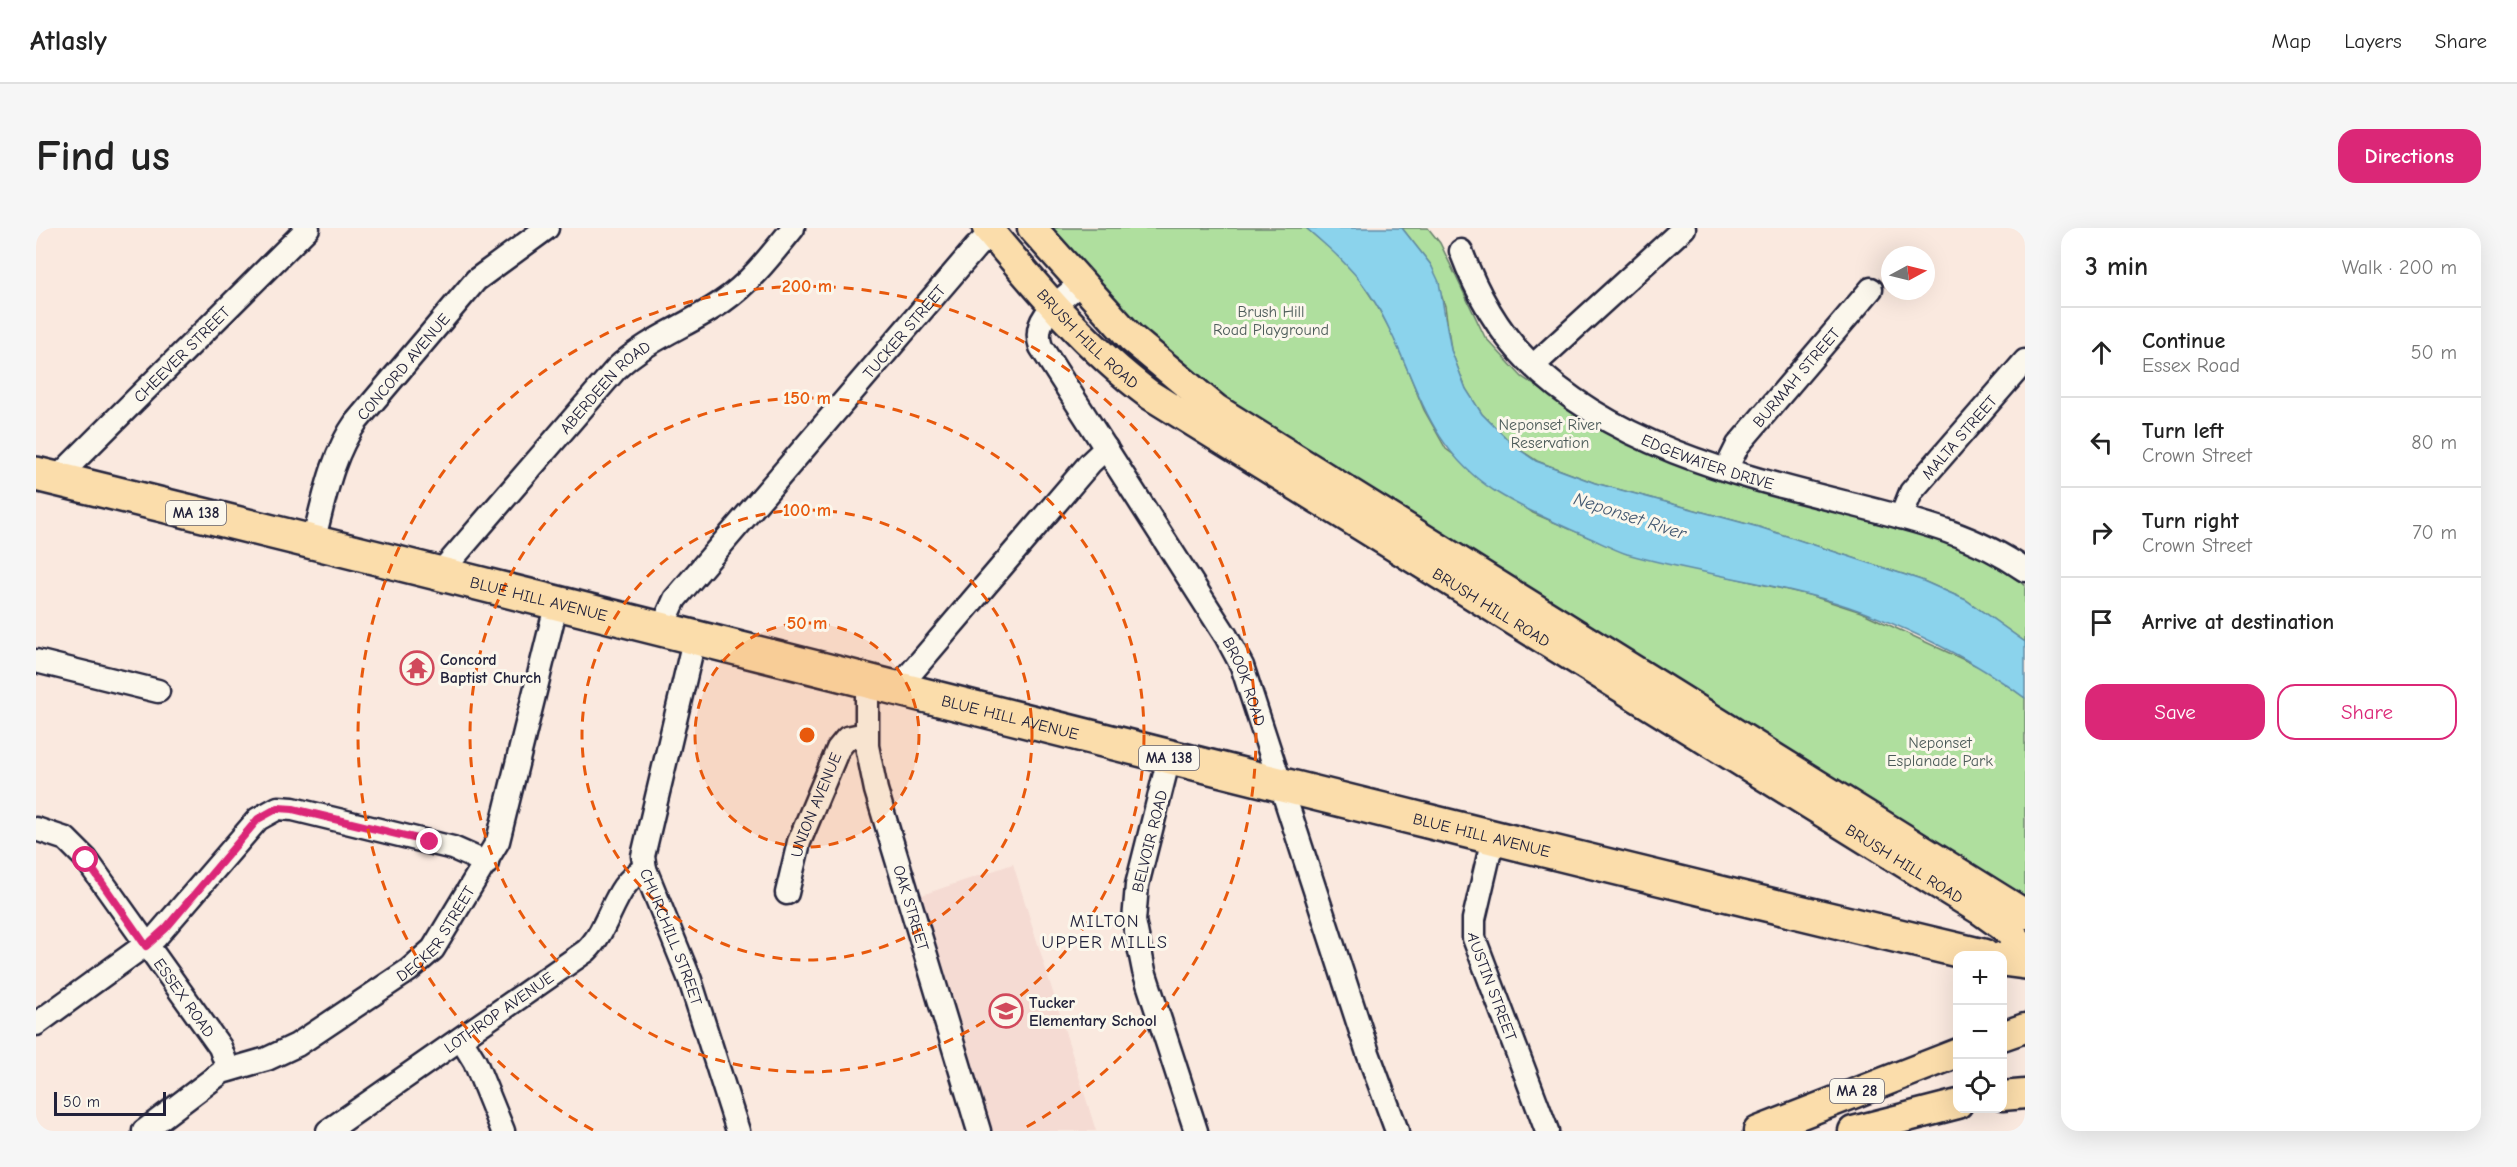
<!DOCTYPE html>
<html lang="en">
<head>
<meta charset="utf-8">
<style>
	:root { --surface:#fff; --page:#f6f6f6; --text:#222; --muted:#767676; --line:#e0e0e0; --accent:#db2777 }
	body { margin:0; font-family:"Comic Neue",sans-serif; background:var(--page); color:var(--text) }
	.controls { position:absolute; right:18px; bottom:18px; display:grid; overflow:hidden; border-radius:12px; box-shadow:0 6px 24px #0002 }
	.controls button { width:54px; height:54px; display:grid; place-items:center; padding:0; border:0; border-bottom:2px solid var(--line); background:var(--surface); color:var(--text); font:30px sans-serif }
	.compass { position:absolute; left:1845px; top:18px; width:54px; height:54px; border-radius:50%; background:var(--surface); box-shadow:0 6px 24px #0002; rotate:83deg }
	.scale { position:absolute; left:18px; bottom:15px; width:112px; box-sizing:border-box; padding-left:6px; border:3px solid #22223b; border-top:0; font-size:16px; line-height:21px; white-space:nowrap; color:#22223b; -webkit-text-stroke:4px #fbf7ec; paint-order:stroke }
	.stop { position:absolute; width:18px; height:18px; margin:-14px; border:4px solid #db2777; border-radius:50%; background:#fff }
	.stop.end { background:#db2777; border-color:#fff; box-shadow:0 2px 6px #0008 }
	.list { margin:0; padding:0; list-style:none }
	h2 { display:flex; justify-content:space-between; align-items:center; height:78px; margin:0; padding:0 24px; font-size:26px }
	h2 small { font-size:20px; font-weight:400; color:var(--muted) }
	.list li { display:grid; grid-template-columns:39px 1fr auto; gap:18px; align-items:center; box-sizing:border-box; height:90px; padding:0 24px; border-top:2px solid var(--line) }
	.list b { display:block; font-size:22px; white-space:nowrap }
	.list p { margin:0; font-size:20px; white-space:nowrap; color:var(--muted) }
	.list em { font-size:20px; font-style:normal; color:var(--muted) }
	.actions { display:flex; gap:12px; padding:18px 24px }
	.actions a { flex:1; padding:14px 0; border:2px solid var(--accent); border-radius:18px; text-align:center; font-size:21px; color:var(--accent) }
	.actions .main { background:var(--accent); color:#fff }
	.icon { flex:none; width:33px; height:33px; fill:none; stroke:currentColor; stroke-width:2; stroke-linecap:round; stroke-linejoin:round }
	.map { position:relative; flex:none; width:1989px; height:903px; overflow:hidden; border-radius:18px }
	header { display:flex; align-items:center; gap:36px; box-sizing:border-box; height:84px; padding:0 30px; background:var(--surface); border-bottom:2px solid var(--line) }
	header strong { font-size:28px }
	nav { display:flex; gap:33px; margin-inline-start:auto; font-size:21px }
	.intro { display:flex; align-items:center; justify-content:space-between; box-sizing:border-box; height:144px; padding:0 36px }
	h1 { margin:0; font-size:42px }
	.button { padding:15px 27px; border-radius:18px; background:var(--accent); color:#fff; font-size:21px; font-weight:700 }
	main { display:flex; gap:36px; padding:0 36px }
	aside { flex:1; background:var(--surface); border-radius:18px; box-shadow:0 6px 24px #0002 }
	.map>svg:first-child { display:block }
	.built { fill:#f5dbd3 }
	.green { fill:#afdf9e; stroke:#68806c; stroke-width:1.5 }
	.water { fill:#8bd3ec; stroke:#618ca5; stroke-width:1.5 }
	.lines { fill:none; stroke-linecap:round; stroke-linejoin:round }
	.minor-casing { stroke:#22223b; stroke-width:27 }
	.major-casing { stroke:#22223b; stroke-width:33 }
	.highway-casing { stroke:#22223b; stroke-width:38 }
	.minor { stroke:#fbf7ec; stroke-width:22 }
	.major { stroke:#fbddab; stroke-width:28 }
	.highway { stroke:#fbddab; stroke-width:33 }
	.route { stroke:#db2777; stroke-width:8 }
	.ring { fill:none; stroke:#e8590c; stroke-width:3; stroke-dasharray:10 8 }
	.labels { text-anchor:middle; stroke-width:6; stroke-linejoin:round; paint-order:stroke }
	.shield { fill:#fbf7ec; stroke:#636270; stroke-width:1.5 }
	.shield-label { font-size:15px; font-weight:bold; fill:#22223b }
	.park-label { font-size:16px; fill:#4c5b59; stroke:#fbf7ec }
	.street-label { font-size:16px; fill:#22223b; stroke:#fbf7ec }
	.poi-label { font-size:16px; font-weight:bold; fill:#22223b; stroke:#fbf7ec; text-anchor:start }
	.water-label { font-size:18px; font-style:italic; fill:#425770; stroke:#fbf7ec }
	.neighbourhood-label { font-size:18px; letter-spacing:1.5px; fill:#22223b; stroke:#fbf7ec }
	.centre { fill:#e8590c; stroke:#fbf7ec; stroke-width:3 }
	.ring-label { font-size:18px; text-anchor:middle; font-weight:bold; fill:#e8590c; stroke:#fbf7ec; stroke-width:6; stroke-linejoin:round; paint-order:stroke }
</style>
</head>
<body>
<header>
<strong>Atlasly</strong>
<nav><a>Map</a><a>Layers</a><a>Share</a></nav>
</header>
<div class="intro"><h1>Find us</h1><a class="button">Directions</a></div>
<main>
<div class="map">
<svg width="1989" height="903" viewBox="0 0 1989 903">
	<rect width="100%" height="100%" fill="#fae9df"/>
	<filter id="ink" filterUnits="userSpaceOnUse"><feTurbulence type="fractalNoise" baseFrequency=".0167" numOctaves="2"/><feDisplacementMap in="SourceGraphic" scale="12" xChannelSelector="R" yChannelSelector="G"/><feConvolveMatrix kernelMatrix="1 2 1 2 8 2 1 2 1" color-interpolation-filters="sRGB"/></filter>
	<g filter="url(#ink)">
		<polygon class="built" points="977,636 1060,903 954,903 883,668"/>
		<g class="green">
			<polygon points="1010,0 1270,0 1298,24 1322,49 1340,76 1358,109 1388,182 1410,221 1497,285 1589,325 1773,367 1825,384 1950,442 1989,470 1989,679 1203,182 1122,119"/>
			<polygon points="1366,0 1392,0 1404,15 1449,109 1486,149 1548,190 1611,225 1650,241 1710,261 1869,301 1923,319 1944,328 1989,357 1989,414 1930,372 1885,352 1726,300 1559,255 1501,233 1478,218 1446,186 1430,161 1415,122 1409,78 1395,37"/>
		</g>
		<path class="water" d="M 1270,0 L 1366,0 L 1395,37 L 1403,54 L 1415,122 L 1430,161 L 1446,186 L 1478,218 L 1500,233 L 1559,255 L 1726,300 L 1885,352 L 1930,372 L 1989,414 L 1989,470 C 1930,426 1844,385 1773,367 C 1713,351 1651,343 1591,326 C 1576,321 1560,312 1545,306 C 1516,293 1487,281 1460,264 C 1385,216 1382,147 1340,76 C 1322,45 1297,23 1270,0 Z"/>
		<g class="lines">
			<g class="minor-casing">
				<g id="minor">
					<path id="s1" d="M 1425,23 C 1440,63 1460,101 1491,132 C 1574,216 1700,247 1811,275 C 1873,291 1935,304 1989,342"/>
					<path id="s2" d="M 1045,55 C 1026,72 994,89 1005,119 L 1190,408 L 1206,438 L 1332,825 L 1361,903"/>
					<polyline points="1498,137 1648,0"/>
					<path id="s3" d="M 1690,241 L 1702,217 L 1835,61"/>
					<path id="s4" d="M 20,251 L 272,0"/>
					<path id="s5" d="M 1865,289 L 1875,264 L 1989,133"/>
					<path id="s6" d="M 277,314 C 288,273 295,229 320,194 L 440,52 L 511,0"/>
					<path id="s7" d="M 404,345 L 580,141 C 611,111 651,98 686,74 C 714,55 736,26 757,0"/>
					<path id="s8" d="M 626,400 L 639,371 L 940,19 L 955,5"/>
					<path id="s9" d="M 659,408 L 607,628 L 609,641 L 654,752 L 702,903"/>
					<polyline points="0,433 122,463"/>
					<path id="s10" d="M 831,452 L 831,518 L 840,562 L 943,903"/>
					<polyline points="862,460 1054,235 1070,220"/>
					<polyline points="1133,530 1101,657 1098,693 1108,743 1160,903"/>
					<path id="s11" d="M 0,601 L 30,611 L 50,631 L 184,819 L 192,841"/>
					<path id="s12" d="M 1457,610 L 1438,691 L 1438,710 L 1511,903"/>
					<path id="s13" d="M 751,665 L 763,614 L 802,521 L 811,510 L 830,506"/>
					<polyline points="0,796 120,709 222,591 242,580 257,581 417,620 451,635"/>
					<polyline points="425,811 439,834 467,903"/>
					<path id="s14" d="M 108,903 L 186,844 L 231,831 L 261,817 L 373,742 L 397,721 L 462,613 L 521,374"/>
					<path id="s15" d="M 292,903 L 550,723 C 575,700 577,655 609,641"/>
				</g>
			</g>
			<g class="major-casing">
				<g id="major">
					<path id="s16" d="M 951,0 C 1001,60 1051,120 1114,167 L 1944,682 L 1973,703 L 1989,721"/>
					<polyline points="996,0 1095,110 1180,181 1989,686"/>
					<polyline points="1966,808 1989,800"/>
					<polyline points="1966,868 1989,866"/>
					<polyline points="1722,903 1922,825"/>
					<polyline points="1817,903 1922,876"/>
				</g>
			</g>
			<g class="highway-casing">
				<g id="highway">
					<path id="s17" d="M 0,246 C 650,404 1296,574 1947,728"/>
					<polyline points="1966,731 1989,734"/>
				</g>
			</g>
			<use href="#minor" class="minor"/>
			<use href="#major" class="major"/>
			<use href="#highway" class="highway"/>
		</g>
	</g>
	<g class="lines" filter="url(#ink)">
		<polyline class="route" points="50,632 110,718 130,700 222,591 242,580 257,581 394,614"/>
	</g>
	<circle cx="771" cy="507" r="112" fill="#e8590c" fill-opacity=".12"/>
	<g class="ring">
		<circle cx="771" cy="507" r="112"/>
		<circle cx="771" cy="507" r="225"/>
		<circle cx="771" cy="507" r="337"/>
		<path d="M557 902A449 449 0 1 1 985 902"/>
	</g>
	<defs>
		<g id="temple-ring" transform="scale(1.725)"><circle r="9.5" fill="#fbf7ec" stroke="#d1495b" stroke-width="1.5"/><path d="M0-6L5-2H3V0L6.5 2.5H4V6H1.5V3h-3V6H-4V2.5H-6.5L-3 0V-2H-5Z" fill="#d1495b"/></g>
		<g id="school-ring" transform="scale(1.725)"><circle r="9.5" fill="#fbf7ec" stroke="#d1495b" stroke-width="1.5"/><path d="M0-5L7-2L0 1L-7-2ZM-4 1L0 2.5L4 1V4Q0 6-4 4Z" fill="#d1495b"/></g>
	</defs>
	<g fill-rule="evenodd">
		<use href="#temple-ring" x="381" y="440"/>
		<use href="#school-ring" x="970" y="783"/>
	</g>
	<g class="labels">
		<g class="shield">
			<rect x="130" y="273" width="60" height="24" rx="4.5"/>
			<rect x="1103" y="518" width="60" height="24" rx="4.5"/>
			<rect x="1794" y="851" width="54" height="24" rx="4.5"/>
		</g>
		<g class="shield-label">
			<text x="160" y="290">MA 138</text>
			<text x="1133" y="535">MA 138</text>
			<text x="1821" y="868">MA 28</text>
		</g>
		<g class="park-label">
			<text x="1235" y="89">Brush Hill<tspan x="1235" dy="18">Road Playground</tspan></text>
			<text x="1514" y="202">Neponset River<tspan x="1514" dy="18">Reservation</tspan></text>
			<text x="1904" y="520">Neponset<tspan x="1904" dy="18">Esplanade Park</tspan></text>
		</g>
		<g class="street-label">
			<text dy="6" stroke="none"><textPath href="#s8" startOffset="384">TUCKER STREET</textPath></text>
			<text dy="6" stroke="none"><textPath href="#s16" startOffset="150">BRUSH HILL ROAD</textPath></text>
			<text dy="6" stroke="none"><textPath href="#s4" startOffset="177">CHEEVER STREET</textPath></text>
			<text dy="6" stroke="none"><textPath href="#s6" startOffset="201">CONCORD AVENUE</textPath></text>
			<text dy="6" stroke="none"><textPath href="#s3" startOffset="116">BURMAH STREET</textPath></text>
			<text dy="6" stroke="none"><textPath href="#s7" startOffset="249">ABERDEEN ROAD</textPath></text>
			<text dy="6" stroke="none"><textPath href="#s5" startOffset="100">MALTA STREET</textPath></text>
			<text dy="6" stroke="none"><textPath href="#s1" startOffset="338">EDGEWATER DRIVE</textPath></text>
			<text dy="6" stroke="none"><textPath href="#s17" startOffset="518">BLUE HILL AVENUE</textPath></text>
			<text dy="6" stroke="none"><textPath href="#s16" startOffset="636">BRUSH HILL ROAD</textPath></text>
			<text dy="6" stroke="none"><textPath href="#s2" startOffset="474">BROOK ROAD</textPath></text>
			<text dy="6" stroke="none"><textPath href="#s17" startOffset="1004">BLUE HILL AVENUE</textPath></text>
			<text dy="6" stroke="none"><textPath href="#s13" startOffset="93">UNION AVENUE</textPath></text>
			<text dy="6" stroke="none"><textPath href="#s17" startOffset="1490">BLUE HILL AVENUE</textPath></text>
			<text transform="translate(1113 613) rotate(-76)" y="6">BELVOIR ROAD</text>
			<text dy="6" stroke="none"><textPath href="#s16" startOffset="1122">BRUSH HILL ROAD</textPath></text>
			<text dy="6" stroke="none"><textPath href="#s10" startOffset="234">OAK STREET</textPath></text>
			<text dy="6" stroke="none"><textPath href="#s14" startOffset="358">DECKER STREET</textPath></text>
			<text dy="6" stroke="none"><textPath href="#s9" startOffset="312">CHURCHILL STREET</textPath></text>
			<text dy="6" stroke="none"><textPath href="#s12" startOffset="154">AUSTIN STREET</textPath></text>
			<text dy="6" stroke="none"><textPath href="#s11" startOffset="230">ESSEX ROAD</textPath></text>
			<text dy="6" stroke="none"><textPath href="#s15" startOffset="208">LOTHROP AVENUE</textPath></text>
		</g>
		<g class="poi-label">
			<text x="404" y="437">Concord<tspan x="404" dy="18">Baptist Church</tspan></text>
			<text x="993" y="780">Tucker<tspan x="993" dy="18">Elementary School</tspan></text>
		</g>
		<g class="water-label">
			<text transform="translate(1594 288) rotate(18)" y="6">Neponset River</text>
		</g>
		<g class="neighbourhood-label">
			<text x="1069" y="699">MILTON<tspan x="1069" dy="21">UPPER MILLS</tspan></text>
		</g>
	</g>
	<circle cx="771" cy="507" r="9" class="centre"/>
	<g class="ring-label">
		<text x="771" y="64">200 m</text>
		<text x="771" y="176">150 m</text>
		<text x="771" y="288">100 m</text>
		<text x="771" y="401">50 m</text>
	</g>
</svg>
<div class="controls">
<button>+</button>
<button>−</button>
<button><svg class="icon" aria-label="locate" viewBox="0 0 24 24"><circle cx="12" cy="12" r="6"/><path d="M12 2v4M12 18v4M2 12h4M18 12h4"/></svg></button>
</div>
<svg class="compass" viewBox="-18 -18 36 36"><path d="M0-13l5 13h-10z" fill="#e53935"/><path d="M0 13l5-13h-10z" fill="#767676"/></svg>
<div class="scale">50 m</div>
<div class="stop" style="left:50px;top:632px"></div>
<div class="stop end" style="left:394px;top:614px"></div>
</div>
<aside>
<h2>3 min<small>Walk · 200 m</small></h2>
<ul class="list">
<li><svg class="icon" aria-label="ahead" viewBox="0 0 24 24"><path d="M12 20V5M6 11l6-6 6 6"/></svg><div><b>Continue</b><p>Essex Road</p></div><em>50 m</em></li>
<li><svg class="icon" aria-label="left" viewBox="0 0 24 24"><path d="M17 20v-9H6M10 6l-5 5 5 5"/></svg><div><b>Turn left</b><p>Crown Street</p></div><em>80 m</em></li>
<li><svg class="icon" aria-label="right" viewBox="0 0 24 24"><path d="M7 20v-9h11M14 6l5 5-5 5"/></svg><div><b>Turn right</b><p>Crown Street</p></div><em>70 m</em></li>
<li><svg class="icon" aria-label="arrive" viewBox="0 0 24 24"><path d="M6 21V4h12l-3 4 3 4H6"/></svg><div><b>Arrive at destination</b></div></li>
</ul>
<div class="actions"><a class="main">Save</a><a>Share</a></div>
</aside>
</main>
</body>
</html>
